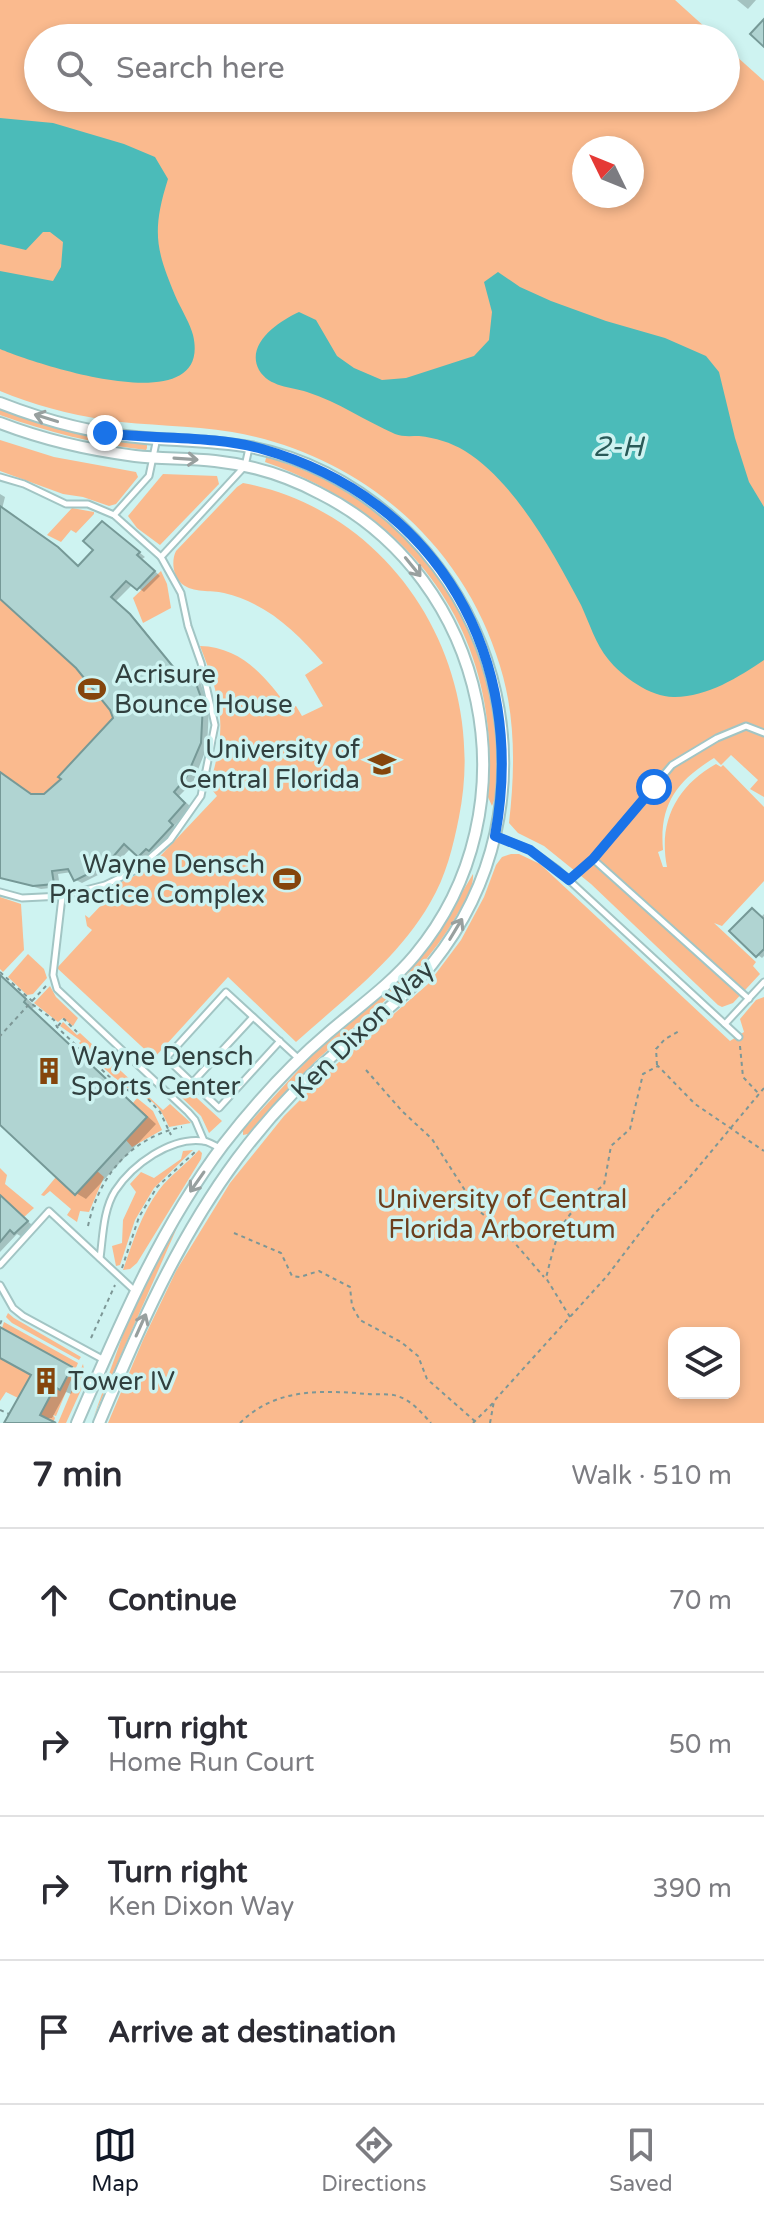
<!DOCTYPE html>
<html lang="en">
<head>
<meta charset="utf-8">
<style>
	:root { --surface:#fff; --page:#f7f7f7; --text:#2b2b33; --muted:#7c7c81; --line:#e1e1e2; --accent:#111827 }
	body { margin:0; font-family:"Varela Round",sans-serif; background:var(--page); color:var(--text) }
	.controls { position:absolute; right:24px; bottom:24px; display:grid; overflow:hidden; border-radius:16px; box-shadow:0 4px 12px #0003 }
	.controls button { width:72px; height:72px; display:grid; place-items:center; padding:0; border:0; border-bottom:2px solid var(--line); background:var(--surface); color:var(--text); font:40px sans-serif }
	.compass { position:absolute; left:572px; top:136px; width:72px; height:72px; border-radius:50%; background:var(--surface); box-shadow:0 4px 12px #0003; rotate:313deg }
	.stop { position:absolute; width:24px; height:24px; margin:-18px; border:6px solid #1a73e8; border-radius:50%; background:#fff }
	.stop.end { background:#1a73e8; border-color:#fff; box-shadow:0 2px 8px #0008 }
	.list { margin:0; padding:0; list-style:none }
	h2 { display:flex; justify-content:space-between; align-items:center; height:104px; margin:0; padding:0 32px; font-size:34px }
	h2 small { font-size:26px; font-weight:400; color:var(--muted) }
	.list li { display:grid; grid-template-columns:52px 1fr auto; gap:24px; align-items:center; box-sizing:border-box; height:144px; padding:0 32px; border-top:2px solid var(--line) }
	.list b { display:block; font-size:30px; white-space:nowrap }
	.list p { margin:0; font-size:26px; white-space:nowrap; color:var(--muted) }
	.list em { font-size:26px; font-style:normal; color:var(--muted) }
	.icon { flex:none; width:44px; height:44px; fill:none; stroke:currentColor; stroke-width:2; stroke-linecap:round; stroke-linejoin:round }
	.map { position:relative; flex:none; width:764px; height:1423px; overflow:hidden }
	.search { position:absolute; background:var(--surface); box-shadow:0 4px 12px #0003; left:24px; right:24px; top:24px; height:88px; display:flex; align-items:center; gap:20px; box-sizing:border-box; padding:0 28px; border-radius:44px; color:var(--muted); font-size:30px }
	.sheet { height:680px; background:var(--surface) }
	nav { display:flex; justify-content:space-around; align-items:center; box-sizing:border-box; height:112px; border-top:2px solid var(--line); background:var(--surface); font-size:22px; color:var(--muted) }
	nav a { display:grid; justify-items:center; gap:4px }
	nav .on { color:var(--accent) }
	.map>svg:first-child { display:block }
	.green { fill:#faba8e; fill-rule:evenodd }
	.water { fill:#4bbbb9 }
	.shadow { fill:#0003 }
	.building { fill:#b0d4d2; stroke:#769997; stroke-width:2 }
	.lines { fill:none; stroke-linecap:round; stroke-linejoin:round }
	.service-casing { stroke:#a2c5c4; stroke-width:9 }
	.minor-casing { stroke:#a2c5c4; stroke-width:14 }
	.path { stroke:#7d9796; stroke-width:2; stroke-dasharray:4 4; stroke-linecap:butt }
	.service { stroke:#fff; stroke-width:5 }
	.minor { stroke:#fff; stroke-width:10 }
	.oneway { stroke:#98a09f }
	.route { stroke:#1a73e8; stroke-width:10 }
	.labels { text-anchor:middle; stroke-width:7; stroke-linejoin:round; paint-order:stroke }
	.poi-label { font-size:26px; fill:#31403f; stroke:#cef3f1; text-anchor:start }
	.street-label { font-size:26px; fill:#31403f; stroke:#cef3f1 }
	.park-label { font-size:26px; fill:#6c3f1d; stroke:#cef3f1 }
	.water-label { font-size:28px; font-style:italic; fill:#295a58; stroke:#cef3f1 }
</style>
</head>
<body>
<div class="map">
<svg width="764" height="1423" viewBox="0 0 764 1423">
	<rect width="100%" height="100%" fill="#cef3f1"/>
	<g class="green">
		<path d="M 0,0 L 675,0 L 717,38 L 38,38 L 38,98 L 726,98 L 726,47 L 764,81 L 764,797 L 750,789 L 758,780 L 731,755 L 721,765 L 714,758 C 677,781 659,804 663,850 L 658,852 L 663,867 L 667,867 C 658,821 677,786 716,764 L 721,767 L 723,765 L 764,807 L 764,881 L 722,926 L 714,923 L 756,962 L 753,966 L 760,974 L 733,1003 L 722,1007 L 718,1005 L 591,884 L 544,846 L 518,833 L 509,823 C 515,771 516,717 500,666 C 463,542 359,454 232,432 C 190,425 147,426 105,420 C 69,414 33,405 0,391 ZM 584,148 L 632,148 L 632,196 L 584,196 Z"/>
		<path d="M 0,408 L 67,431 L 147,443 L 147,448 L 146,450 C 95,444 48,432 0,415 Z"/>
		<polygon points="0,440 54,457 136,472 138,477 116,504 109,506 83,497 63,494 0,471"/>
		<path d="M 269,457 C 290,465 312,472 331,483 C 421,531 485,625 495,727 C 497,751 502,783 492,806 L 488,797 C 503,635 415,515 265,462 L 266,458 Z"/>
		<polygon points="163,474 217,476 219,484 160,545 137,528 128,516"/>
		<path d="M 243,483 C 397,512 489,668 459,817 C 453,847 446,876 430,903 C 398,959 344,999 296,1042 L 228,977 L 154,1058 L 57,968 L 92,930 L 87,926 L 85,915 L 89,918 L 107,899 L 100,892 L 147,870 L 217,796 L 209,786 C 228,727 222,702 200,646 C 242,647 267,678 289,709 L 296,706 L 302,716 L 323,706 L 305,675 L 323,663 C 296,631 266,603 224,593 C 211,590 193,593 182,584 C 173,577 171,561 176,551 L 237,487 Z"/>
		<path d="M 0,506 L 58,547 L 130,614 L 178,673 L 164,783 L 185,803 L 169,821 L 173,825 L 149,851 L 145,848 L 138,857 L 115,836 C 78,875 50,877 0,864 Z"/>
		<polygon points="72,508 94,512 94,514 76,533 71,530 61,542 47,535"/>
		<polygon points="161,571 167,584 171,608 143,623 133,598"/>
		<path d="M 511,854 L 519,854 L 540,864 L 730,1041 L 744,1032 L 740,1019 L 756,1000 L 764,997 L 764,1423 L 108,1423 L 143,1340 L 176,1271 L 230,1183 L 284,1116 L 331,1069 L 428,984 L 461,940 L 484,897 L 496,865 L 502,857 ZM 674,1333 L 734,1333 L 734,1393 L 674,1393 Z"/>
		<path d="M 473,874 C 474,887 465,901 458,913 C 422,978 372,1009 319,1058 C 294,1082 270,1108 248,1134 L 243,1135 L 243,1130 L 316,1051 L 387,991 L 416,962 L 442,926 Z"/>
		<polygon points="0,897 21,904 24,950 3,972 0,969"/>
		<polygon points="28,954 44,969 47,978 33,994 27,995 8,977"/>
		<polygon points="50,986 56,997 78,1018 73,1026 63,1018 58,1022 34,1003"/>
		<path d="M 63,1022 L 77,1035 L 80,1033 L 163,1110 L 170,1104 L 191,1123 L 169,1127 C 155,1094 146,1102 122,1084 C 107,1072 93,1057 79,1043 L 81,1041 L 60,1026 Z"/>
		<polygon points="185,1087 222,1121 209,1133 201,1116 179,1095"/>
		<polygon points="137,1098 153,1111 162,1130 132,1147 126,1140 147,1117 133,1103"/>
		<polygon points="193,1150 154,1188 135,1220 120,1265 116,1266 112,1246 122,1243 123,1220 136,1192 130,1184 141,1172 154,1178 181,1159 183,1151"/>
		<path d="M 199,1150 L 202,1153 L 201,1159 L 137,1263 L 130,1269 L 123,1270 C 133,1242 141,1214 159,1190 C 170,1175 187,1164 199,1150 Z"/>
		<polygon points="0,1168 7,1175 5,1184 34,1208 24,1217 0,1195"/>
		<polygon points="97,1171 104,1177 89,1212 80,1211 77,1222 67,1215 71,1209 50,1191 44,1196 41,1195 56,1177"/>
		<polygon points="183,1214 94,1416 130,1315"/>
		<polygon points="8,1313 14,1318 81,1357 79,1360 12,1323 6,1317"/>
		<polygon points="4,1322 78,1363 56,1416 53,1415 55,1418 53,1423 47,1423 49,1419 40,1415 55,1387 60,1389 74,1368 2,1328"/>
		<polygon points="0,1358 31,1375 18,1398 6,1392 0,1401"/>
		<polygon points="83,1364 86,1379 66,1423 58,1423"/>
	</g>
	<g class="water">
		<path d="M 0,118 L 53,123 L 124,144 L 155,157 L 168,179 C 151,233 156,251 178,302 C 183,312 190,324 193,335 C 214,424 36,364 0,349 L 0,271 L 53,281 L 61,267 L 63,242 L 50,232 L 43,232 L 26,250 L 0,244 Z"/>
		<path d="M 498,272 L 520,287 L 551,301 L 606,321 L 665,338 L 706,356 L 719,372 L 735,438 L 749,482 L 764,507 L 764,660 C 739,677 707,697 675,697 C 652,698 622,677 608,659 C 596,645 589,622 581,605 C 554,554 515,482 465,451 C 450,442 436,438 419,436 C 411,436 402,437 395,434 C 365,421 339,402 307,392 C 291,387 269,387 259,370 C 245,344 279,321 299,312 L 316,320 L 337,356 L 354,368 L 382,380 L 406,378 L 474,356 L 489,340 L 492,312 L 484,282 Z"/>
	</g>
	<g class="shadow">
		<polygon points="737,0 756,0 748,9"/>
		<polygon points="0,494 5,497 2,509 64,553 80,567 96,550 108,527 145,557 142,559 160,576 144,592 133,584 116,601 136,620 181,676 191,672 198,676 209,708 207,747 193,782 179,796 191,807 174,826 178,830 156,853 153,851 146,859 131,848 112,868 82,883 76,880 72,872 58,874 60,887 41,889 0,877 0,773 32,796 45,796 63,780 116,718 112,709 78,666 0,597"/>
		<polygon points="764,914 764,956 762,958 758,955 761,917"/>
		<polygon points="0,974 35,1006 32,1009 156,1124 86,1199 76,1193 0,1123"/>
		<polygon points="0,1195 33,1226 22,1237 17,1234 0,1252"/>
		<polygon points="0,1329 81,1374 71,1394 66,1392 52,1418 48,1418 45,1423 6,1423 33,1374 0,1356"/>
	</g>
	<g class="building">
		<polygon points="764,19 764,47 750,34"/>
		<polygon points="0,506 58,547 78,566 93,550 83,541 102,521 140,552 137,555 155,571 137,590 126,581 111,597 130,614 179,674 191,670 203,703 201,743 186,778 174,792 185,803 169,821 173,825 149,851 146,849 138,857 124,844 106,865 74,881 68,869 52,871 54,884 33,886 0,878 0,772 31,794 44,794 61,779 58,777 113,718 110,710 76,668 0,599"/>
		<polygon points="752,908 764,919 764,949 756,957 729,931"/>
		<polygon points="0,975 26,999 24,1002 147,1117 75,1195 0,1125"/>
		<polygon points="0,1195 28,1221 14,1234 10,1230 0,1242"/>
		<polygon points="0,1327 72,1367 60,1390 55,1387 40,1415 56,1423 4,1423 31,1375 0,1358"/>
	</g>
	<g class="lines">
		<g class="service-casing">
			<g id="service">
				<polyline points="0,477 24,484 66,504 88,504 114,515 161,557 181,593 188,626 201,663 215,725 201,796 170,840 136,870 105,885 62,896 22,898 0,892"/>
				<polyline points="114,515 149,476 157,438"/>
				<polyline points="161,557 245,466 249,448"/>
				<polyline points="496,836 530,850 558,870 739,1037"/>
				<polyline points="569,880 593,859"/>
				<polyline points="62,897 53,975 57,989 188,1112 195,1120 204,1141"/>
				<polyline points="749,999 593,859 672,765 717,738 746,726 764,733"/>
				<polyline points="725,1024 764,982"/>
				<polyline points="280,1041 219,1108 166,1058 226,992 299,1059"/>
				<polyline points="192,1083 253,1017"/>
				<path d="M 100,1258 C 103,1237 103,1210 115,1191 C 132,1165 171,1136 204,1141 C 209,1142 216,1146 221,1149"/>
				<polyline points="0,1265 49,1211 135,1291"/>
				<polyline points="0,1285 13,1308 23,1316 104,1360"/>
			</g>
		</g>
		<g class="minor-casing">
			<g id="minor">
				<path d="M 0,403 C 46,421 95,434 145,438 C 214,443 261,440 326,473 C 508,567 561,804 432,964 C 406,997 371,1022 339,1050 C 301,1082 267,1119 237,1159 C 177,1240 138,1330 99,1423"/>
				<path d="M 0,423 C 44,440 88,450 135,456 C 161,459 188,458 215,461 C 252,465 287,476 319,493 C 489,578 537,809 415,955 C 390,985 357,1008 328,1033 C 289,1066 254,1105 223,1145 C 159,1230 119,1326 77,1423"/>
			</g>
		</g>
		<g class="path">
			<polyline points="0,972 32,1001 0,1036"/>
			<polyline points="46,986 32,1001 32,1004 54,1020 57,1027 120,1087 147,1098 160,1112 171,1135"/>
			<polyline points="58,1026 64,1019 77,1032"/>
			<polyline points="740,1046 743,1077 759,1094"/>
			<polyline points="657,1065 656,1049 665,1039 681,1030"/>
			<polyline points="366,1070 402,1111 432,1139 477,1209 513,1241 544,1277"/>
			<path d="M 88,1226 C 99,1176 130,1138 182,1127"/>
			<polyline points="234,1233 281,1253 292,1276 300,1277 319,1271 350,1287 352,1306 360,1320 401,1342 418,1356 427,1379 477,1423"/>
			<polyline points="122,1268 139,1217 157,1187 196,1151"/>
			<path d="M 570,1317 L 546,1278 C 559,1226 560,1217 604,1185 L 611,1146 L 630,1129 L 643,1074 L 658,1066 L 695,1104 L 764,1151"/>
			<polyline points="0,1324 3,1317"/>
			<polyline points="91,1338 115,1285"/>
			<polyline points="0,1410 9,1414"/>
			<path d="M 240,1423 C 275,1388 321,1390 367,1394 C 376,1395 389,1393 397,1396 C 411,1400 422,1413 431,1423"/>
			<polyline points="473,1423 494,1402"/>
			<polyline points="490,1423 494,1401 607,1276 655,1213 685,1183 764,1088"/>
		</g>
		<use href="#service" class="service"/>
		<use href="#minor" class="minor"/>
	</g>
	<defs><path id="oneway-shaft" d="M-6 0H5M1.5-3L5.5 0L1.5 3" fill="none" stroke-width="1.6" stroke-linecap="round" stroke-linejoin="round" transform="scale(2)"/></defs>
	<g class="oneway">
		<use href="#oneway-shaft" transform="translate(46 418) rotate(-163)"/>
		<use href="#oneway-shaft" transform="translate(186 459) rotate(4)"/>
		<use href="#oneway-shaft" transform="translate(413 567) rotate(51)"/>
		<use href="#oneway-shaft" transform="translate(456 929) rotate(-59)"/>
		<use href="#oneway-shaft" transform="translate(197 1182) rotate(125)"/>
		<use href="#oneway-shaft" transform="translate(141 1325) rotate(-66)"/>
	</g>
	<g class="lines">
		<path class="route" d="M 105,433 C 157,440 212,435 262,449 C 439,499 528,659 495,836 L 530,850 L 569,880 L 593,859 L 654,787"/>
	</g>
	<defs>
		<g id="stadium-bare" transform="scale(2.16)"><path d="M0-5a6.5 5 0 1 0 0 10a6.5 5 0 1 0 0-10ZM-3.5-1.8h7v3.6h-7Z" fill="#85450c" stroke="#cef3f1" stroke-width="2.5" paint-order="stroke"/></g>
		<g id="university-bare" transform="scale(2.16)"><path d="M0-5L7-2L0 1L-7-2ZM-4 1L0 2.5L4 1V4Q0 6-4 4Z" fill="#85450c" stroke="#cef3f1" stroke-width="2.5" paint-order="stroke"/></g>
		<g id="building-bare" transform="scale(2.16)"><path d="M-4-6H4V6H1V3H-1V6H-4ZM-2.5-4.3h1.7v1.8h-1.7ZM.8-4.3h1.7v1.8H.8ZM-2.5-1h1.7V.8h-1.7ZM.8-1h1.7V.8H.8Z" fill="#85450c" stroke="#cef3f1" stroke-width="2.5" paint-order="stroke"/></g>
	</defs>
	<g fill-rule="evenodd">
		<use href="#stadium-bare" x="92" y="689"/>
		<use href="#university-bare" x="382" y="764"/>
		<use href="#stadium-bare" x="287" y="879"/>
		<use href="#building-bare" x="49" y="1071"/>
		<use href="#building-bare" x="46" y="1381"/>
	</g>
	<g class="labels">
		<g class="poi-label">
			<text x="114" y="683">Acrisure<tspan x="114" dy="30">Bounce House</tspan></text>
			<text x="360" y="758" text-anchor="end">University of<tspan x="360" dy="30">Central Florida</tspan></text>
			<text x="265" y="873" text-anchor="end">Wayne Densch<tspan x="265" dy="30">Practice Complex</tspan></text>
			<text x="71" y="1065">Wayne Densch<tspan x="71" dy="30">Sports Center</tspan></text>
			<text x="68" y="1390">Tower IV</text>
		</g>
		<g class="street-label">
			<text transform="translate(362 1029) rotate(-44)" y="9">Ken Dixon Way</text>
		</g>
		<g class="park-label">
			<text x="502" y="1208">University of Central<tspan x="502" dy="30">Florida Arboretum</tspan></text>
		</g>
		<g class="water-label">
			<text x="618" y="456">2-H</text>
		</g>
	</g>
</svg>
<div class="controls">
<button><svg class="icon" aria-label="layers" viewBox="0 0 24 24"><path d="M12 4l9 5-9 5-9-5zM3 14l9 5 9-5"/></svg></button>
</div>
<svg class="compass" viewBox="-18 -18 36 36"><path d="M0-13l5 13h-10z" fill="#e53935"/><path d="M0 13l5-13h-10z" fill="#7c7c81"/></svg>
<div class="stop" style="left:654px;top:787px"></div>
<div class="stop end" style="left:105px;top:433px"></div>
<div class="search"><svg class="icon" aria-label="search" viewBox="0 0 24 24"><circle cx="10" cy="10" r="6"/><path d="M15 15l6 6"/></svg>Search here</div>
</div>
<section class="sheet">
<h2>7 min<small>Walk · 510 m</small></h2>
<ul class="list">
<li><svg class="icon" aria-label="ahead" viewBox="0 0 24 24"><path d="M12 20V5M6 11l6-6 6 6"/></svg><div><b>Continue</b></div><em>70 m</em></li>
<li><svg class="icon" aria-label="right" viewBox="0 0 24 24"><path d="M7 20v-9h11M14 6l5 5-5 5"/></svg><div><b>Turn right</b><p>Home Run Court</p></div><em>50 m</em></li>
<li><svg class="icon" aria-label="right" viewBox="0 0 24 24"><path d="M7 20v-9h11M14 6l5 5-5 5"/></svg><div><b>Turn right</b><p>Ken Dixon Way</p></div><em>390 m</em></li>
<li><svg class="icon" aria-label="arrive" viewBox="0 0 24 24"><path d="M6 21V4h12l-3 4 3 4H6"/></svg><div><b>Arrive at destination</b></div></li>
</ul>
</section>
<nav>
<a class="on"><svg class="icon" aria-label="map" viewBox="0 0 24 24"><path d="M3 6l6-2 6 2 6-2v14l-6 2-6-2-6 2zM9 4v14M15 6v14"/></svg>Map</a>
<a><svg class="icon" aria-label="directions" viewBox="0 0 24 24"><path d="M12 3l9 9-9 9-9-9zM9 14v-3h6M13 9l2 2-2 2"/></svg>Directions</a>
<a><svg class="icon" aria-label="saved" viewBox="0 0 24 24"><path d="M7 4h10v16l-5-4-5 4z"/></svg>Saved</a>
</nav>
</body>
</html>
